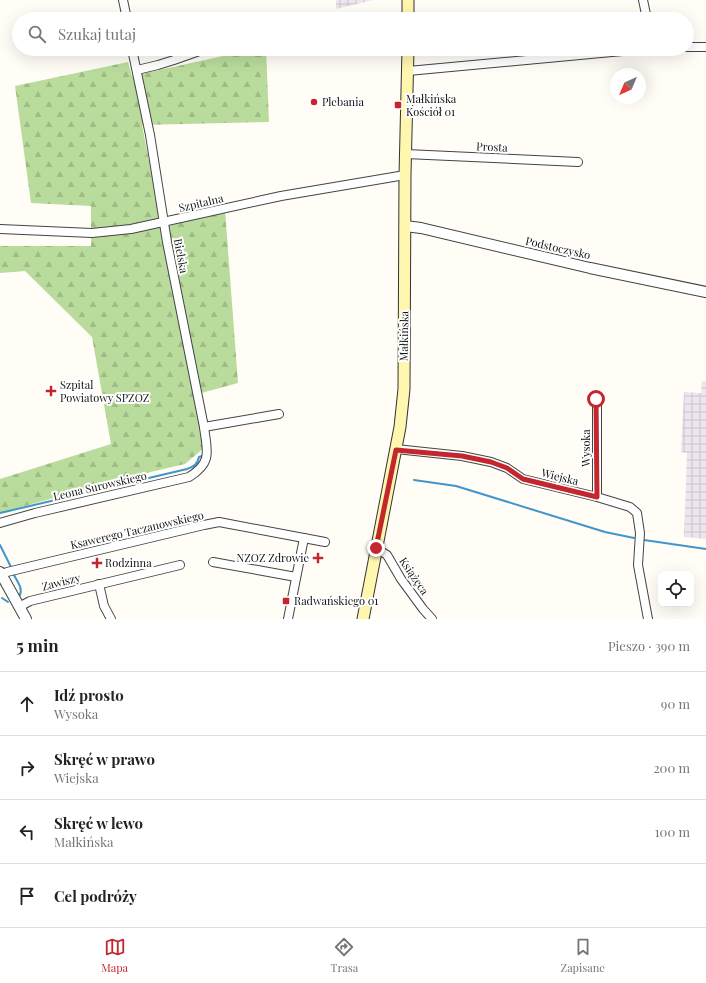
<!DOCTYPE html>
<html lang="pl">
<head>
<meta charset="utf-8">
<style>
	:root { --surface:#fff; --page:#f2f2f2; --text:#222; --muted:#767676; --line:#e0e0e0; --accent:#c4262e }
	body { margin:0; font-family:"Playfair Display",serif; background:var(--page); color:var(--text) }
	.controls { position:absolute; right:12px; bottom:12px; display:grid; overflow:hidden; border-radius:8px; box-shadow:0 4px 16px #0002 }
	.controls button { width:36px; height:36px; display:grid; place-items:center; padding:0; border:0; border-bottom:1px solid var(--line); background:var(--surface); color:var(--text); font:20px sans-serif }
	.compass { position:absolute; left:610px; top:68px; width:36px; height:36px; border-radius:50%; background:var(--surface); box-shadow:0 4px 16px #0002; rotate:224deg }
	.stop { position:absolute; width:12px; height:12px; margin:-9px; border:3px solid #c4262e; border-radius:50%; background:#fff }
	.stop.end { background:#c4262e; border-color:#fff; box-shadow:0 1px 4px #0008 }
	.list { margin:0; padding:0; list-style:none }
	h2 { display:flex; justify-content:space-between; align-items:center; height:52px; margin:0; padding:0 16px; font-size:17px }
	h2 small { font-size:13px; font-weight:400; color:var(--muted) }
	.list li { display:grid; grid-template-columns:26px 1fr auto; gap:12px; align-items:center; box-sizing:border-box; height:64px; padding:0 16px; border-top:1px solid var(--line) }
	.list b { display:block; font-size:15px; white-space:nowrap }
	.list p { margin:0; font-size:13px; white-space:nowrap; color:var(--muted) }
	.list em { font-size:13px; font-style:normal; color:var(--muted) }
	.icon { flex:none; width:22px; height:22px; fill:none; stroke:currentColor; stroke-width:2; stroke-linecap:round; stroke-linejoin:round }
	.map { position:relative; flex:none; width:706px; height:619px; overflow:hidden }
	.search { position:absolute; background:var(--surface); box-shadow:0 4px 16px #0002; left:12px; right:12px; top:12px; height:44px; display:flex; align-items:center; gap:10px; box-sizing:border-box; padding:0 14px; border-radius:22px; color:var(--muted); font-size:15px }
	.sheet { height:308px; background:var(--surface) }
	nav { display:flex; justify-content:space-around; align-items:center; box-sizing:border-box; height:56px; border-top:1px solid var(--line); background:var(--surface); font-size:11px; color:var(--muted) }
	nav a { display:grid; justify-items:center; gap:2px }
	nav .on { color:var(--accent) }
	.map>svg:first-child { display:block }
	.industrial { fill:url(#industrial-grid) }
	.forest { fill:url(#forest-firs) }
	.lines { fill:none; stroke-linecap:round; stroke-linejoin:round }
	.stream { stroke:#3f96cf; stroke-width:2 }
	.minor-casing { stroke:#444; stroke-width:10 }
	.tertiary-casing { stroke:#444; stroke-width:12 }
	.secondary-casing { stroke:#333; stroke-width:13 }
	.minor { stroke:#fff; stroke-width:8 }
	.tertiary { stroke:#fff; stroke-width:10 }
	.secondary { stroke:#fff6b0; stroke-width:11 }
	.route { stroke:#c4262e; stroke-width:5 }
	.poi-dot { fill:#c4262e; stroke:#fff; stroke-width:1.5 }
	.labels { text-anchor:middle; stroke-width:4; stroke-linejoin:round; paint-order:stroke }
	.poi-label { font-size:11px; fill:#111; stroke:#fff; text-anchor:start }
	.street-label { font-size:11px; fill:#111; stroke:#fff }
</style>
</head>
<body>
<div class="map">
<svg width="706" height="619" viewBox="0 0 706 619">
	<defs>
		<pattern id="industrial-grid" width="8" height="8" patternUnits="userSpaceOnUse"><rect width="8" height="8" fill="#eee6ef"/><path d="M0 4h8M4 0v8" fill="none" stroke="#cbc4cc"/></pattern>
		<pattern id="forest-firs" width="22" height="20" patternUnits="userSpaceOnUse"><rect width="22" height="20" fill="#b9dc9c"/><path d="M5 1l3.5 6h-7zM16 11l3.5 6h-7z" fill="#9ebc85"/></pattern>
	</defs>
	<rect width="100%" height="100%" fill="#fffdf5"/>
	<g class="industrial">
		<polygon points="336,0 373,0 336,9"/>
		<polygon points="702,381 706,381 706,539 684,537 687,453 681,452 684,392 701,393"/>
	</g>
	<polygon class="forest" points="255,49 266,49 269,122 142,125 162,228 225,210 238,383 194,395 204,448 185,464 125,478 0,513 0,479 111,444 92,337 25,271 0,273 0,246 91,246 91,206 31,203 15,86 128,62 132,76"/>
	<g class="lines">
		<g class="stream">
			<polyline points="414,480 456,486 605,532 634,538"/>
			<path d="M 0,513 L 187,469 C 194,466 197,465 199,457 L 202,456"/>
			<polyline points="644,540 706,549"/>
			<polyline points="0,545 11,567"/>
			<path d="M 14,575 C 17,581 23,588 20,595"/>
			<polyline points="2,598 8,602"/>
		</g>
		<g class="minor-casing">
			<g id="minor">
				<polyline points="123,0 127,19"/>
				<polyline points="643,0 647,19"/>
				<polyline points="687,47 706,47"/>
				<polyline points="137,70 158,65 174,60 205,49"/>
				<polyline points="408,71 644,49"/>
				<polyline points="406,154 578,162"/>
				<polyline points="0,229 92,233 131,229 281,196 405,175"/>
				<polyline points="597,399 597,497"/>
				<polyline points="204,427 279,414"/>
				<polyline points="396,449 462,456 491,462 507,468 523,479 597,497 630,507 637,513 640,533 638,565 648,619"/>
				<path d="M 0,523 L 35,513 L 189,477 C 213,462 207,451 204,427 L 167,242 L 150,135 L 132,49"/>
				<polyline points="376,548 387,555 401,579 423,609 432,619"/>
				<polyline points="213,562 296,577"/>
				<polyline points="1,575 7,572 204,525 219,522 325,542"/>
				<polyline points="99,584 104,606 111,619"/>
				<polyline points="19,607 30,601 180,565"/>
				<polyline points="288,619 304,538"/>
			</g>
		</g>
		<g class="tertiary-casing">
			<g id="tertiary">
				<polyline points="405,226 421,228 590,268 706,292"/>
				<polyline points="0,572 26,619"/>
			</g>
		</g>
		<g class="secondary-casing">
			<g id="secondary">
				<polyline points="408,0 408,19"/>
				<polyline points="363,619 400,427 404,389 405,175 408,49"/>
			</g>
		</g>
		<use href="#minor" class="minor"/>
		<use href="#tertiary" class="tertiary"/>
		<use href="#secondary" class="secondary"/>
	</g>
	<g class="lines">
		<polyline class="route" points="376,548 396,450 462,456 491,462 507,468 523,479 597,497 596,399"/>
	</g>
	<g class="poi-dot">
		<circle cx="314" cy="102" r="4"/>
		<rect x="394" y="101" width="8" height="8" rx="2"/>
		<path d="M49 385h4v4h4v4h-4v4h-4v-4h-4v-4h4z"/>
		<path d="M316 552h4v4h4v4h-4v4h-4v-4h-4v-4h4z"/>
		<path d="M95 557h4v4h4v4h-4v4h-4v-4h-4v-4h4z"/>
		<rect x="282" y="597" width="8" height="8" rx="2"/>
	</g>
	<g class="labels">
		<g class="poi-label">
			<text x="406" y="103">Małkińska<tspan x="406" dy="13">Kościół 01</tspan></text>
			<text x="322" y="106">Plebania</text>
			<text x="60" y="389">Szpital<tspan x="60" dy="13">Powiatowy SPZOZ</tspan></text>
			<text x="309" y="562" text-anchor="end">NZOZ Zdrowie</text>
			<text x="105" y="567">Rodzinna</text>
			<text x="294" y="605">Radwańskiego 01</text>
		</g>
		<g class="street-label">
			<text transform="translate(492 147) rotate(3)" y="4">Prosta</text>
			<text transform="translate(201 203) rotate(-13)" y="4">Szpitalna</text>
			<text transform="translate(558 248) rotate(13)" y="4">Podstoczysko</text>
			<text transform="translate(181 256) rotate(79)" y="4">Bielska</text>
			<text transform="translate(404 336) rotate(-89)" y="4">Małkińska</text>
			<text transform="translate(586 448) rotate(-90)" y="4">Wysoka</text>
			<text transform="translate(560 477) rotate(14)" y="4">Wiejska</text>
			<text transform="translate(100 486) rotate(-13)" y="4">Leona Surowskiego</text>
			<text transform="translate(137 530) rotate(-13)" y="4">Ksawerego Taczanowskiego</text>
			<text transform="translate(414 576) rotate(56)" y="4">Książęca</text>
			<text transform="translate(61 582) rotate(-14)" y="4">Zawiszy</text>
		</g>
	</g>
</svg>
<div class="controls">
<button><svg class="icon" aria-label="locate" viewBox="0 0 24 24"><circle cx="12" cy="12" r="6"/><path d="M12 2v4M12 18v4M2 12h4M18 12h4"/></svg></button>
</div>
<svg class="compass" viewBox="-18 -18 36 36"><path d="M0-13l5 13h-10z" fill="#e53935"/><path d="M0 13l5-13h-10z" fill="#767676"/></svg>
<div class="stop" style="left:596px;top:399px"></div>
<div class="stop end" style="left:376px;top:548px"></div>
<div class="search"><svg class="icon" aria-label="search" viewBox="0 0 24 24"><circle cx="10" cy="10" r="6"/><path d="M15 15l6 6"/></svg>Szukaj tutaj</div>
</div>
<section class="sheet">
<h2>5 min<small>Pieszo · 390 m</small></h2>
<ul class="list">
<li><svg class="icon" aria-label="ahead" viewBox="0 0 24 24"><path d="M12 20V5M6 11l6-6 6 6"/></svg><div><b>Idź prosto</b><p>Wysoka</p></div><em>90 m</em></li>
<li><svg class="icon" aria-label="right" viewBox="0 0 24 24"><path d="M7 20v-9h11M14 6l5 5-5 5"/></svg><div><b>Skręć w prawo</b><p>Wiejska</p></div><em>200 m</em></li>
<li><svg class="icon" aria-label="left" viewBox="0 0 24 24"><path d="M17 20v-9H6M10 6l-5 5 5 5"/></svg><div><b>Skręć w lewo</b><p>Małkińska</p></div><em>100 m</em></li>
<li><svg class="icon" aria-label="arrive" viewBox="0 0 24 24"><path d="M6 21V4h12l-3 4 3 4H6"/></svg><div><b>Cel podróży</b></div></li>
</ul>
</section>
<nav>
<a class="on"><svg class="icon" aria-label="map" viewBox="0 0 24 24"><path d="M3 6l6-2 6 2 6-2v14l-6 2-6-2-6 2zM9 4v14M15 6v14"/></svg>Mapa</a>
<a><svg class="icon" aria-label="directions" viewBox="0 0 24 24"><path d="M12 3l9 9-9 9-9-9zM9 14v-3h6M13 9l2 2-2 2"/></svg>Trasa</a>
<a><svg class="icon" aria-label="saved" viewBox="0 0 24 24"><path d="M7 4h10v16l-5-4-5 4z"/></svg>Zapisane</a>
</nav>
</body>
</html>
